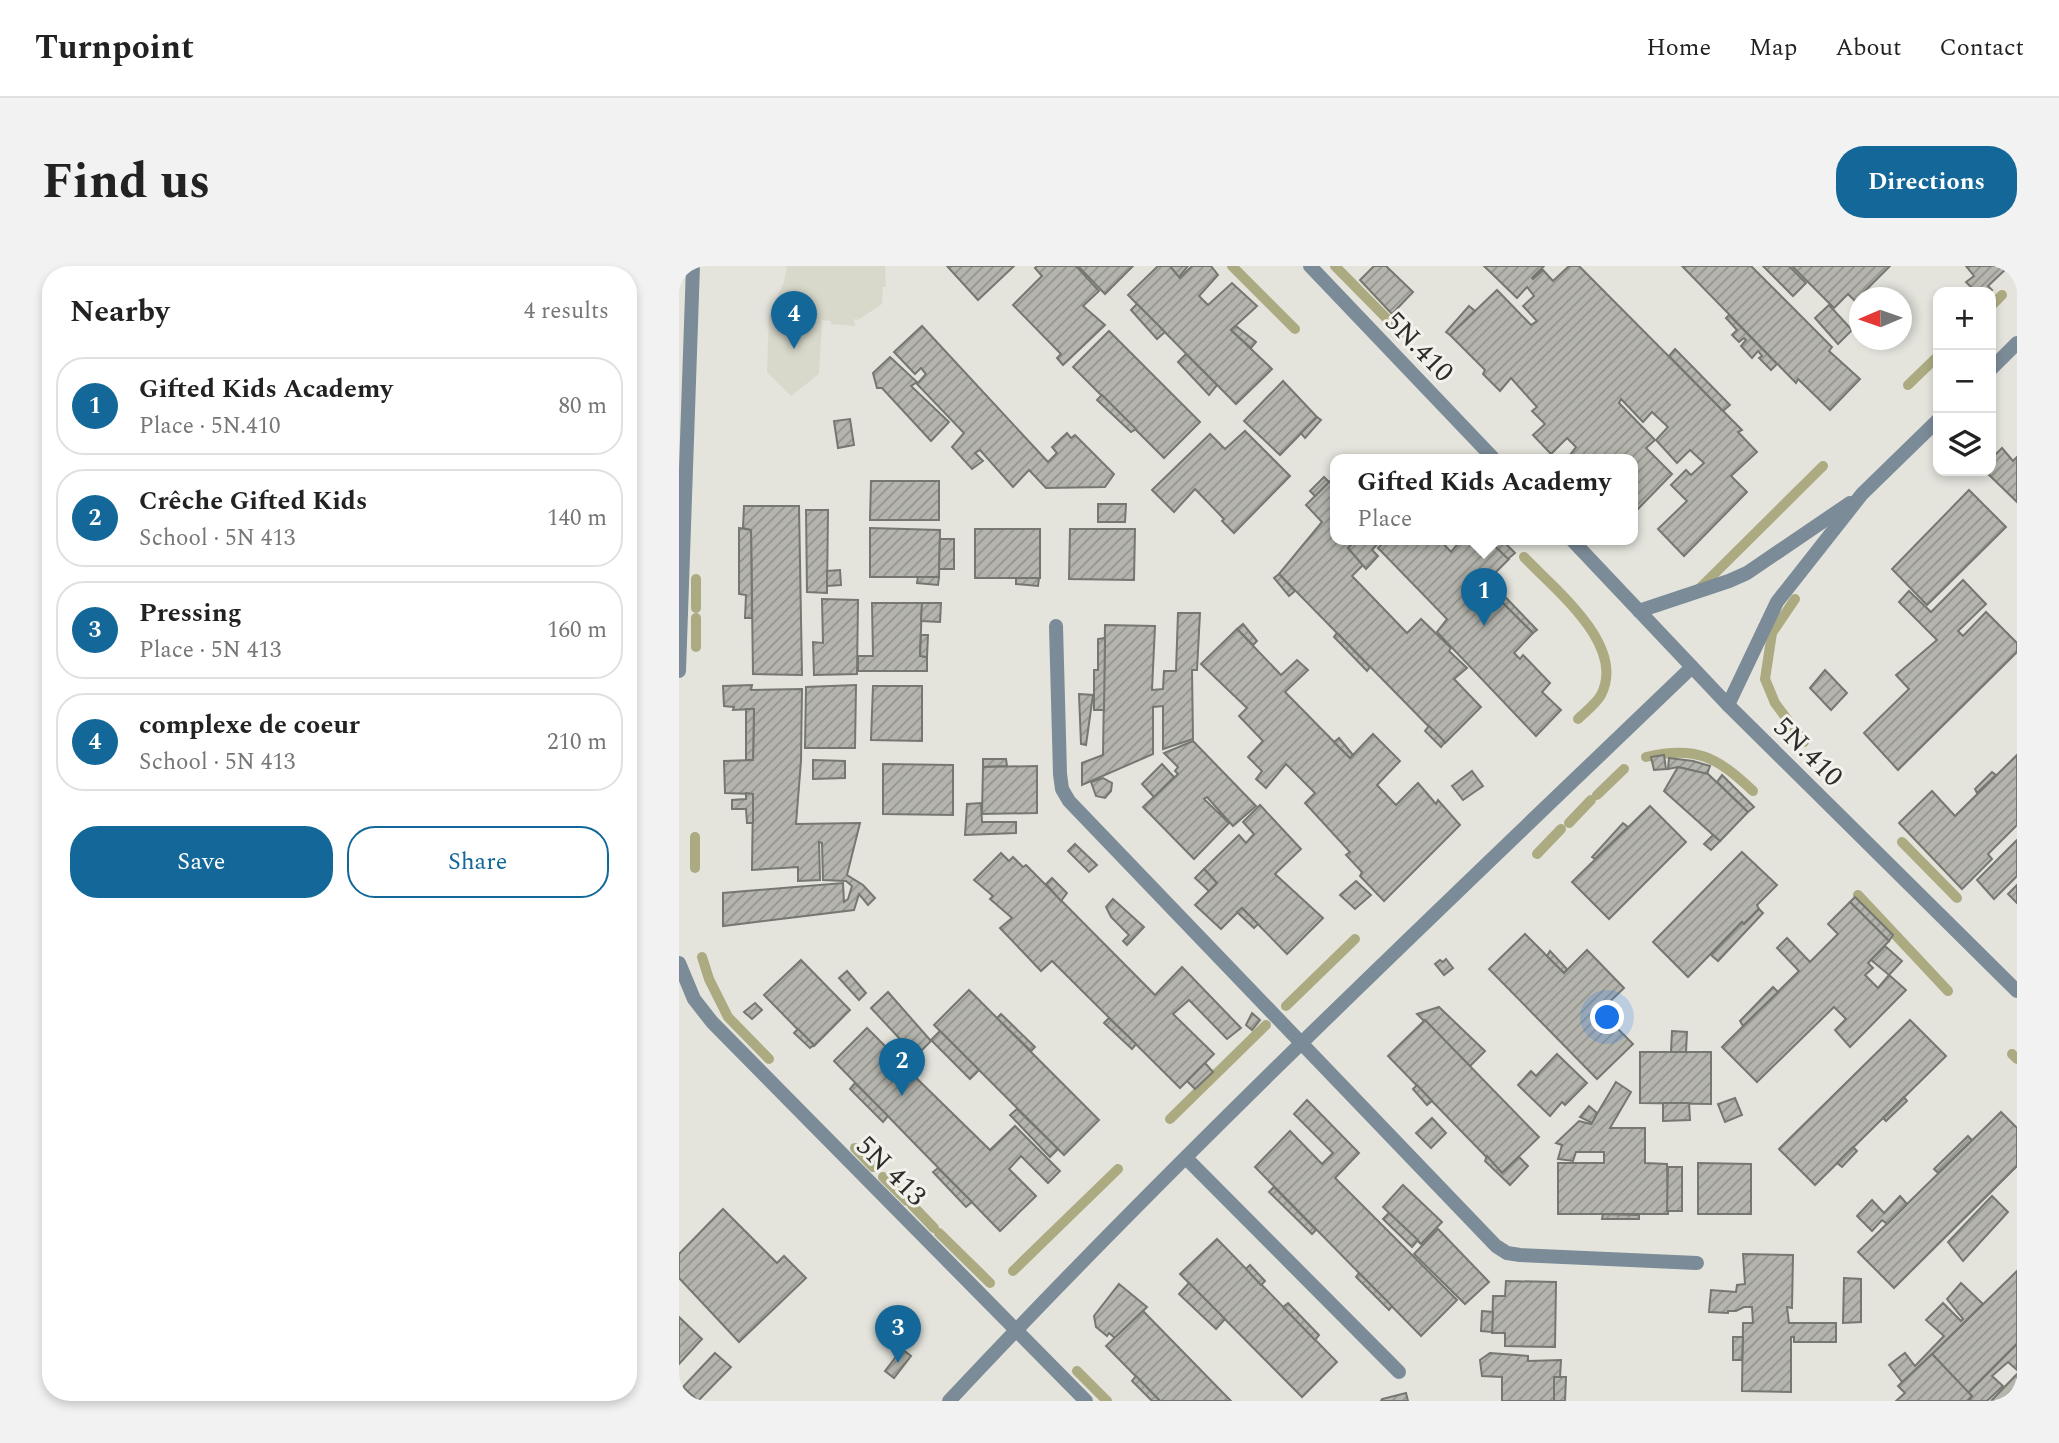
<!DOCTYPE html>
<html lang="en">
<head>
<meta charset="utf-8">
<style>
	:root { --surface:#fff; --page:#f2f2f2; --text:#222; --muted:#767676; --line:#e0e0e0; --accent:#136899 }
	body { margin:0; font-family:Spectral,serif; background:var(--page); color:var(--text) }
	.controls { position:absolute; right:21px; top:21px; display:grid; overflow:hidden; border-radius:14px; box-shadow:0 4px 10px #0003 }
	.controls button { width:63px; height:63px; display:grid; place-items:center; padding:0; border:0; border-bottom:2px solid var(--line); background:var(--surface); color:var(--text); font:35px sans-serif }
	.compass { position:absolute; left:1170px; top:21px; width:63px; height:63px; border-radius:50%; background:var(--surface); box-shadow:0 4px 10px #0003; rotate:268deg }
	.you { position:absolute; left:929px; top:752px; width:24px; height:24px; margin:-18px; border:5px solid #fff; border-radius:50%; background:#1a73e8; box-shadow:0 0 0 10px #1a73e833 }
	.badge { display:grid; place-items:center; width:46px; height:46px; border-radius:50%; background:var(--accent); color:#fff; font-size:23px; font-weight:700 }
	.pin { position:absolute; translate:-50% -58px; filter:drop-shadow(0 2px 4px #0008) }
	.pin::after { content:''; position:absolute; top:37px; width:24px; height:21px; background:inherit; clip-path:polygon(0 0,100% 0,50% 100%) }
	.popup { position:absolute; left:651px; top:188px; width:308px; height:91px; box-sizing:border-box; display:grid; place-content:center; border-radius:14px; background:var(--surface); filter:drop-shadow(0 2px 5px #0005); font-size:23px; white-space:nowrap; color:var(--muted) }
	.popup b { font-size:26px; color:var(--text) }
	.popup::after { content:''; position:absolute; left:50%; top:100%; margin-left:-14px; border:14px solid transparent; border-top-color:var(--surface) }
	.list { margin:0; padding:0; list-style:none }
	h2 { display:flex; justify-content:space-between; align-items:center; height:91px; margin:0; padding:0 28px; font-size:30px }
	h2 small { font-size:23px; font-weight:400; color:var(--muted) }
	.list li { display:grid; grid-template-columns:46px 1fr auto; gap:21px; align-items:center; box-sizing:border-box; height:98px; margin:0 14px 14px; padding:0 14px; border:2px solid var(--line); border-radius:28px }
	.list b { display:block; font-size:26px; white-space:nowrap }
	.list p { margin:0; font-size:23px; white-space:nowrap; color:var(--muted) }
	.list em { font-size:23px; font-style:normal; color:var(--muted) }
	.actions { display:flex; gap:14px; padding:21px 28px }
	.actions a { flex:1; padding:16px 0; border:2px solid var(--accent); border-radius:28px; text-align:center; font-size:24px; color:var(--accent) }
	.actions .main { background:var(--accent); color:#fff }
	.icon { flex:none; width:38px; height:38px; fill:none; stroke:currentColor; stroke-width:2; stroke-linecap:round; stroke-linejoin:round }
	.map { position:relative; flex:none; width:1338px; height:1135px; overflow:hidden; border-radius:28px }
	header { display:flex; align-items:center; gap:42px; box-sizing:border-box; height:98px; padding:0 35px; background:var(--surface); border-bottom:2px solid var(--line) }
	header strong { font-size:33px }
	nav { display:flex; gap:38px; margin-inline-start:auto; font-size:24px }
	.intro { display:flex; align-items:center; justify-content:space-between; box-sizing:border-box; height:168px; padding:0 42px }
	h1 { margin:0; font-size:49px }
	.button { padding:18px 32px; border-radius:28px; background:var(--accent); color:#fff; font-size:24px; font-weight:700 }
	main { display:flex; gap:42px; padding:0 42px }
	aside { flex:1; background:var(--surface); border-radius:28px; box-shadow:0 4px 10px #0003 }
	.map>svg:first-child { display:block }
	.built { fill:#d8d8cb }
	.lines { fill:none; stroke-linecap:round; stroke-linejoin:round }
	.stream { stroke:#acaa81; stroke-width:10 }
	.building { fill:url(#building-hatch); stroke:#777771; stroke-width:2 }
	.minor { stroke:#7b8b97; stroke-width:14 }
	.tertiary { stroke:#7b8b97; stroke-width:14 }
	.labels { text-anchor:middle; stroke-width:6; stroke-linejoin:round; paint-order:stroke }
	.street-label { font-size:28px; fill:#2c2c2a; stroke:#f2f1eb }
</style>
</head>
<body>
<header>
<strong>Turnpoint</strong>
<nav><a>Home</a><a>Map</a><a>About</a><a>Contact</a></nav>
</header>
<div class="intro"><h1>Find us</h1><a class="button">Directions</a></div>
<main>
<aside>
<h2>Nearby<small>4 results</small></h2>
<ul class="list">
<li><span class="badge">1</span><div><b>Gifted Kids Academy</b><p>Place · 5N.410</p></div><em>80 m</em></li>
<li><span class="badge">2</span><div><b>Crêche Gifted Kids</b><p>School · 5N 413</p></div><em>140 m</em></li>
<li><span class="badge">3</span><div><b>Pressing</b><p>Place · 5N 413</p></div><em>160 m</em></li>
<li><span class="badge">4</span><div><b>complexe de coeur</b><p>School · 5N 413</p></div><em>210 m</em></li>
</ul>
<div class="actions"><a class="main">Save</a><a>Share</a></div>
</aside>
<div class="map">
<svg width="1338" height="1135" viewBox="0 0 1338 1135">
	<defs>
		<pattern id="building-hatch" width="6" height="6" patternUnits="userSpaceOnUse" patternTransform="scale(1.75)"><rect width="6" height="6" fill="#b5b5ae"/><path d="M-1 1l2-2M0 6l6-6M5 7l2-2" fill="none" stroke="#93938e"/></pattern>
	</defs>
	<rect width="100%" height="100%" fill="#e4e4dd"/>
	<polygon class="built" points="108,0 206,0 207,21 204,21 203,38 179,54 175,53 176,60 152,58 152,55 143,54 140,108 112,130 88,106 90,49 105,16"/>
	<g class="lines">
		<g class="stream">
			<polyline points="553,0 616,63"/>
			<polyline points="656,0 722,67"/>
			<polyline points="1312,40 1323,29"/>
			<polyline points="1229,119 1259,90"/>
			<path d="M 845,291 C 875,323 948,379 922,429 C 917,438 906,446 899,453"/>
			<polyline points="1020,323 1144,200"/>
			<polyline points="1116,333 1093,367 1086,413 1096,437 1125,476"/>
			<polyline points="17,342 17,313"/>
			<polyline points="17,381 17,352"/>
			<path d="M 967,491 C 1017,479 1038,491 1074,525"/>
			<polyline points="918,529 945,503"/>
			<polyline points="890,557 912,534"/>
			<polyline points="1223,576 1278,632"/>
			<polyline points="858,588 882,563"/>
			<polyline points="16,602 16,571"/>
			<polyline points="1179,629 1269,725"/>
			<polyline points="23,691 30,713 49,751 90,793"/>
			<polyline points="607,740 676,673"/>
			<polyline points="1333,788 1338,793"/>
			<polyline points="491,853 587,759"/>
			<polyline points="176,882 194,901"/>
			<polyline points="204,911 228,935"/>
			<polyline points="233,939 255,962"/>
			<polyline points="260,967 311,1017"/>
			<polyline points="334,1005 439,903"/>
			<polyline points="398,1105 428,1135"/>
		</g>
	</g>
	<g class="building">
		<polygon points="268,0 335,0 299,34"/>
		<polygon points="358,0 397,0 420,25 404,40 426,59 384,99 378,92 382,88 334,39 363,10 356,2"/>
		<polygon points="399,0 454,0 426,28"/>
		<polygon points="479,0 491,0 501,12 513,0 532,0 539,9 520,30 529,39 553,17 578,40 552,64 593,103 557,138 449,29"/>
		<polygon points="491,0 509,0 500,11"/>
		<polygon points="695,0 707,0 734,26 713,48 681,14"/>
		<polygon points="805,0 865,0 853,12 854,13 864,4 874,15 890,0 900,0 1063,164 1059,166 1078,186 1052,210 1068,226 1005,290 979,263 1008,235 992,219 1007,204 1012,209 1025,197 1011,184 998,197 977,174 989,161 973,146 964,156 942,133 940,137 976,174 967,182 993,208 958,244 954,239 954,194 887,194 897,181 888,172 872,188 854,169 866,158 853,145 858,141 832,112 821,125 804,108 806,104 771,69 818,24 852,59 858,55 844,40 855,30 848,21 838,32"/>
		<polygon points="1003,0 1072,0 1153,81 1150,85 1181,113 1151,144 1119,113 1117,117"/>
		<polygon points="1084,0 1110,0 1127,17 1114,30"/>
		<polygon points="1113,0 1211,0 1176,35 1169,28 1155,42"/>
		<polygon points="1287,0 1330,0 1309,20 1313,24 1310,26 1297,26 1287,16 1295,10"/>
		<polygon points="458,38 486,66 478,73 452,44"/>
		<polygon points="1150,39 1173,64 1159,78 1136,52"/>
		<polygon points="790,40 796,45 771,69 767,66"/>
		<polygon points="1050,49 1098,98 1092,104 1080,92 1083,90 1079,85 1073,92 1062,80 1067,74 1065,72 1060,76 1053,69 1058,64 1047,52"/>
		<polygon points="243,60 369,196 378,187 373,181 388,167 392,172 396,169 435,208 426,221 367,222 350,204 334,221 301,184 296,187 304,195 293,203 273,181 285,167 238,118 247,108 242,102 236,108 215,86"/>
		<polygon points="557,60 577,76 572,82 552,64"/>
		<polygon points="430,65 521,156 485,192 394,101"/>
		<polygon points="996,83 1051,139 1044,145 990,90"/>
		<polygon points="507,88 538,119 530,129 499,96"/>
		<polygon points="211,91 238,116 232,120 270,156 252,175 203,122 198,122 194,107"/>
		<polygon points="604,115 638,151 601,189 565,155"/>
		<polygon points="423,129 457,163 452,166 418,134"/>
		<polygon points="638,151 642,154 626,172 622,167"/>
		<polygon points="171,153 175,179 159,182 155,155"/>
		<polygon points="566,165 611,210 555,267 543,255 545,253 516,223 495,246 473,224 531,168 546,183"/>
		<polygon points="1323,182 1334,195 1338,191 1338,236 1306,205 1312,205 1312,193"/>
		<polygon points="656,210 656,274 677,274 669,282 684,299 673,310 728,367 742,353 772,382 770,385 788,402 775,413 802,441 766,477 600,308 643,256 627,239"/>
		<polygon points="645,211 650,216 636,230 631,225"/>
		<polygon points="192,215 260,215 260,254 191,254"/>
		<polygon points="1290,224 1327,261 1248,339 1213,303"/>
		<polygon points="419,238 447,238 446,256 419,256"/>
		<polygon points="65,240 120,240 123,409 74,408 72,264 64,262"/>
		<polygon points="127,244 149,244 148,327 128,326"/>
		<polygon points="60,262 72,264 73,352 66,352 67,329 60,328"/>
		<polygon points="191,262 261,264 260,311 191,311"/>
		<rect x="296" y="263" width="65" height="49"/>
		<polygon points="391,263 456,263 455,314 390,313"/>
		<polygon points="261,273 275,273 275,303 260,303"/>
		<polygon points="677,274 702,274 693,284 699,290 687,303 669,282"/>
		<polygon points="707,274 761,274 772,286 782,274 809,274 830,293 805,318 854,367 835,387 841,393 844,389 871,417 863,426 882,444 857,470 758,366 768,353 699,282"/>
		<polygon points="820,274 823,274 836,287 829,293 815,279"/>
		<polygon points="161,304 162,319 148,320 148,305"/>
		<polygon points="600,308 616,325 610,330 595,312"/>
		<polygon points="239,311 260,311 259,319 238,317"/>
		<polygon points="337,312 360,312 359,320 337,318"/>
		<polygon points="809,313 858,364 854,367 805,318"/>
		<polygon points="1284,314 1307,338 1279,365 1284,370 1307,346 1338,377 1338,386 1219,504 1185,467 1230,423 1217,409 1258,374 1220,336 1230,325 1252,346"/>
		<polygon points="143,333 179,334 178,408 135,409 134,376 144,377"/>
		<polygon points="193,337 243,337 241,390 248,391 248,405 179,405 179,390 194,390"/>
		<polygon points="243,337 262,337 261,356 242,355"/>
		<polygon points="499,347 521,347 518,404 513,404 514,473 484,483 484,440 474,441 474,488 403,519 403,497 424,489 426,359 476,360 473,424 484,423 485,405 497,405"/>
		<polygon points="564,358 578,375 574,379 558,363"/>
		<polygon points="558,363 602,409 618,394 629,404 606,426 671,492 694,468 721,495 698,519 717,539 739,517 757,538 759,534 781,559 705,635 681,610 683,606 667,589 671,586 626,537 636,527 607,498 587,522 577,513 583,505 569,491 584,475 560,450 568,442 522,398"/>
		<polygon points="658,367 691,401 688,405 655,371"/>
		<polygon points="242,369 249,369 248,391 241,390"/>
		<polygon points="426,372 425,444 415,444 415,404 419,404 419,373"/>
		<polygon points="1146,404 1168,427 1152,444 1131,422"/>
		<polygon points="73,419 72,424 123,423 122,495 117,558 181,557 168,609 184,619 196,632 189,639 180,628 175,644 44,660 44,627 164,617 165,636 169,633 173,620 167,615 144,614 143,577 140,576 141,614 119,615 119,601 73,604 74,528 46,527 45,495 74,494 75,443 54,444 55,441 45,440 44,420"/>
		<polygon points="177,419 176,482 126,482 127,421"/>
		<polygon points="194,420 243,420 243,475 192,474"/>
		<polygon points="400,428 414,429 407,479 402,478"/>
		<polygon points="67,443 75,443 74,494 67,494"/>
		<polygon points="750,460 766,476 762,481 746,465"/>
		<polygon points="660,472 674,489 671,492 655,476"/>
		<polygon points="514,475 577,540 554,560 528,531 525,533 550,557 515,593 464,541 499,508 496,505 499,501 485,487"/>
		<polygon points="985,489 987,503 975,504 972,491"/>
		<polygon points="1338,489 1338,559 1309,588 1313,593 1283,623 1220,557 1253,525 1276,550"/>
		<polygon points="990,492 1014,495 1031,500 1028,508 999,501 989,503"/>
		<polygon points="304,493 327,493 328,500 304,501"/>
		<polygon points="134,494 166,495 166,512 134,513"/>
		<polygon points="204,498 274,499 274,549 204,548"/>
		<polygon points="483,498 495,511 475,531 463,518"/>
		<polygon points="358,500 358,547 303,548 304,501"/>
		<polygon points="999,501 1029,508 1069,546 1041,575 985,525"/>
		<polygon points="793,505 804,520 784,534 773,520"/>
		<polygon points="1313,506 1317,509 1298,527 1296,523"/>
		<polygon points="1043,509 1075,541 1069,546 1038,516"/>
		<polygon points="424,512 433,517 432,525 426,532 417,530 412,516"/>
		<polygon points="67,527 74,528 74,557 68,557 67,543 53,543 53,534 67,533"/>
		<polygon points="302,537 303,556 337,556 337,567 286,569 288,538"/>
		<polygon points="581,539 622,583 596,608 644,652 608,688 563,642 542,663 516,639 538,617 525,603 560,569 567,577 575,568 564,556"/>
		<polygon points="971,540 1007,576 930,653 893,616"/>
		<polygon points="944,557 949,561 916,593 913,591"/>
		<polygon points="1034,569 1041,575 1032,584 1025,578"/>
		<polygon points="1338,574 1338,610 1315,633 1298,614"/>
		<polygon points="396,578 418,599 410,606 389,585"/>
		<polygon points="1063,586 1098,619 1078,639 1080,643 1065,658 1063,656 1009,711 974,676"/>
		<polygon points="322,587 330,595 334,591 344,601 347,599 476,729 503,701 562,762 548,773 510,734 494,748 535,788 501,822 373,695 362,705 321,662 333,652 311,633 314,630 295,614"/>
		<polygon points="525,603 538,617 530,625 516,612"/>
		<polygon points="373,612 388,627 382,635 367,618"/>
		<polygon points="677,615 692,629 676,643 661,629"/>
		<polygon points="1338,619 1338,637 1329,628"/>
		<polygon points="1176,631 1214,669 1210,675 1171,636"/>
		<polygon points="434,633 465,661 448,679 444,675 450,669 432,651 427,641"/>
		<polygon points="1171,636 1210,675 1189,697 1194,702 1186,709 1199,722 1210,709 1227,724 1171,781 1156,764 1167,753 1155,741 1078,816 1043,781 1120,705 1098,682 1108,672 1131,696 1159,668 1149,658"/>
		<polygon points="563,642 579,658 575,662 558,646"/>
		<polygon points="1080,643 1084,647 1039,695 1032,689 1063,656 1065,658"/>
		<polygon points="846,668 885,707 908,684 945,722 921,745 954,778 918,813 810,703"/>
		<polygon points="1206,680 1223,695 1210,709 1192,694"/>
		<polygon points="871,685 888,703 885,707 868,690"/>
		<polygon points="767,693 774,702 765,709 756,698 761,694 764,696"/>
		<polygon points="122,694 171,744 135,780 85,729"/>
		<polygon points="168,705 187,727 180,734 160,712"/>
		<polygon points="1094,721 1099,726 1064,760 1061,755"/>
		<polygon points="290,724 420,854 385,889 255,759"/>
		<polygon points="209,726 252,775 226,801 311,884 336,860 381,905 369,917 342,890 330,903 357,930 321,965 155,795 188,762 210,784 221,773 192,742"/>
		<polygon points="76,737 83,744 73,753 65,746"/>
		<polygon points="760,741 806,785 791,800 738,748"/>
		<polygon points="573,747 581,754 573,764 567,759"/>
		<polygon points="322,748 356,781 352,785 318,752"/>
		<polygon points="430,752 457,778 453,783 425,757"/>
		<polygon points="746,754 860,871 823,907 709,790"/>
		<polygon points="1231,754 1267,790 1136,919 1100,883"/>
		<polygon points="119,763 135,779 131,782 115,767"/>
		<polygon points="261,765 300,804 291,813 252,774"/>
		<polygon points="993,765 1008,766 1007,786 992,786"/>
		<polygon points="961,786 1032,786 1032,838 961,837"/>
		<polygon points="878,788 908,817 886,839 883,836 871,850 839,819 852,805 857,810"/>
		<polygon points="526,797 534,806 516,823 508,815"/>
		<polygon points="937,816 952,826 931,862 966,862 966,897 988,898 989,948 879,948 879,897 925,897 925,886 897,886 894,895 879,893 883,879 877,877 900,855 912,858"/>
		<polygon points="176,817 209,850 204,856 171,823"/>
		<polygon points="738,819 753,835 748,839 734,823"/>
		<polygon points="1225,831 1228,835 1207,855 1204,852"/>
		<polygon points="1056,832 1063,849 1046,856 1039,838"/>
		<polygon points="628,834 680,887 656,912 778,1034 742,1070 576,901 611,865 643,898 654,887 615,848"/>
		<polygon points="984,837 1010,837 1011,854 984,855"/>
		<polygon points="910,840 918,847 913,857 901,851"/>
		<polygon points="338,843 379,883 371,891 331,849"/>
		<polygon points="1322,846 1338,862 1338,900 1215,1022 1179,986"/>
		<polygon points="753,852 767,867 752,882 737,867"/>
		<polygon points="1289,870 1293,874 1259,907 1255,903"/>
		<polygon points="1174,881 1178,885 1163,901 1158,897"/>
		<polygon points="808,890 823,907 840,891 849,900 831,919 806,895"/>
		<polygon points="1019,897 1072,898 1072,948 1019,948"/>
		<polygon points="989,901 1003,901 1003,945 988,945"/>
		<polygon points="259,902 293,936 287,941 254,906"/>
		<polygon points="724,919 763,956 742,978 704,941"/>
		<polygon points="595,921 637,964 633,968 590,926"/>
		<polygon points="1221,930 1228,938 1208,958 1203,954 1193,965 1178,950 1193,934 1205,947"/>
		<polygon points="1313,930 1329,946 1284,995 1269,976"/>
		<polygon points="44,943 98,997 105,990 127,1012 60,1076 0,1012 0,988"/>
		<polygon points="710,947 739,974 733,981 704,953"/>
		<polygon points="924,948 960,949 960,953 923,953"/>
		<polygon points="759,963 810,1016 786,1038 735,988"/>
		<polygon points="538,973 658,1096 623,1131 501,1008"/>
		<polygon points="1064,988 1114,989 1113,1042 1108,1041 1110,1057 1157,1057 1157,1076 1115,1076 1115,1071 1112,1071 1112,1126 1063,1125 1064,1057 1074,1057 1073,1041 1065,1041 1057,1045 1049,1045 1049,1047 1030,1046 1032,1024 1057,1026 1058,1019 1066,1018"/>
		<polygon points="571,999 586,1015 582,1019 567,1003"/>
		<polygon points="1338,1005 1338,1078 1289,1127 1253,1088"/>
		<polygon points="680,1007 713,1040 710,1044 677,1011"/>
		<polygon points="1165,1012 1182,1013 1182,1056 1164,1057"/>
		<polygon points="827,1015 877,1016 876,1081 826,1080 826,1067 813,1067 814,1030 826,1030"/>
		<polygon points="510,1017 546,1053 537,1063 500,1028"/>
		<polygon points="1282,1017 1304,1038 1224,1117 1210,1099 1226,1087 1236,1100 1265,1070 1247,1054 1264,1037 1282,1055 1284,1053 1268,1033"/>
		<polygon points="440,1018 468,1041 436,1072 430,1067 428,1070 417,1061 415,1050"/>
		<polygon points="609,1037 640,1069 636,1074 604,1041"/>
		<polygon points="464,1045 552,1135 481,1135 427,1080"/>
		<polygon points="803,1045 814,1046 813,1066 802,1065"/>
		<polygon points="0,1051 23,1073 0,1098"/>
		<polygon points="1054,1071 1064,1071 1063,1094 1054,1094"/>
		<polygon points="1338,1078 1338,1104 1329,1096 1313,1110 1324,1120 1308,1135 1290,1135 1293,1130 1289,1127"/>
		<polygon points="223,1083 232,1090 215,1112 206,1105"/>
		<polygon points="36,1087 52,1101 19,1135 4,1121"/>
		<polygon points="811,1087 849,1090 849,1095 882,1094 881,1111 875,1111 875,1135 823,1135 823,1111 803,1110 801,1094"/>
		<polygon points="1253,1088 1293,1130 1288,1135 1217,1135 1226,1127 1219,1120"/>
		<polygon points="1338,1108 1338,1135 1312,1135"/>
		<polygon points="457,1110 481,1135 473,1135 453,1115"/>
		<polygon points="875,1111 887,1111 886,1135 875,1135"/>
		<polygon points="727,1127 729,1135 702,1135 703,1133"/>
	</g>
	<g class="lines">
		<g class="minor">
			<polyline points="377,360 381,508 383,523 390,535 817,980 828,987 841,989 1018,997"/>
			<polyline points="0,405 14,0"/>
			<polyline points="0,697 15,733 33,756 407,1135"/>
			<polyline points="508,893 720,1106"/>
			<path d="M 270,1135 C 508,881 762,642 1013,401"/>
		</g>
		<g class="tertiary">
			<polyline points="631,0 816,194"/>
			<polyline points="1312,103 1338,77"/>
			<polyline points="893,274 1049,439 1338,725"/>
			<polyline points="960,345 1050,315 1068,307 1171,237"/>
			<polyline points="1049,439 1098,336 1183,228 1259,154"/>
		</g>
	</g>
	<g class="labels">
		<g class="street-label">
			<text transform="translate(741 80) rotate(46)" y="10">5N.410</text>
			<text transform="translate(1130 485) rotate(45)" y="10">5N.410</text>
			<text transform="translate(213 904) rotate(45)" y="10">5N 413</text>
		</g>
	</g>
</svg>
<div class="controls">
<button>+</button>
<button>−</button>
<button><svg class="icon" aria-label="layers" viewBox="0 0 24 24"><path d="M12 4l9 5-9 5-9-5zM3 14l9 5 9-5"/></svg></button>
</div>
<svg class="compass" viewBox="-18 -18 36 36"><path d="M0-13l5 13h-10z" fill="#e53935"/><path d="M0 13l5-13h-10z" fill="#767676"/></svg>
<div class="you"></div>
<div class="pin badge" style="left:805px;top:360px">1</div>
<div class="popup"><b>Gifted Kids Academy</b>Place</div>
<div class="pin badge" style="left:223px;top:830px">2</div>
<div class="pin badge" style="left:219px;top:1097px">3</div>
<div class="pin badge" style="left:115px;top:83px">4</div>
</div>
</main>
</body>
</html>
